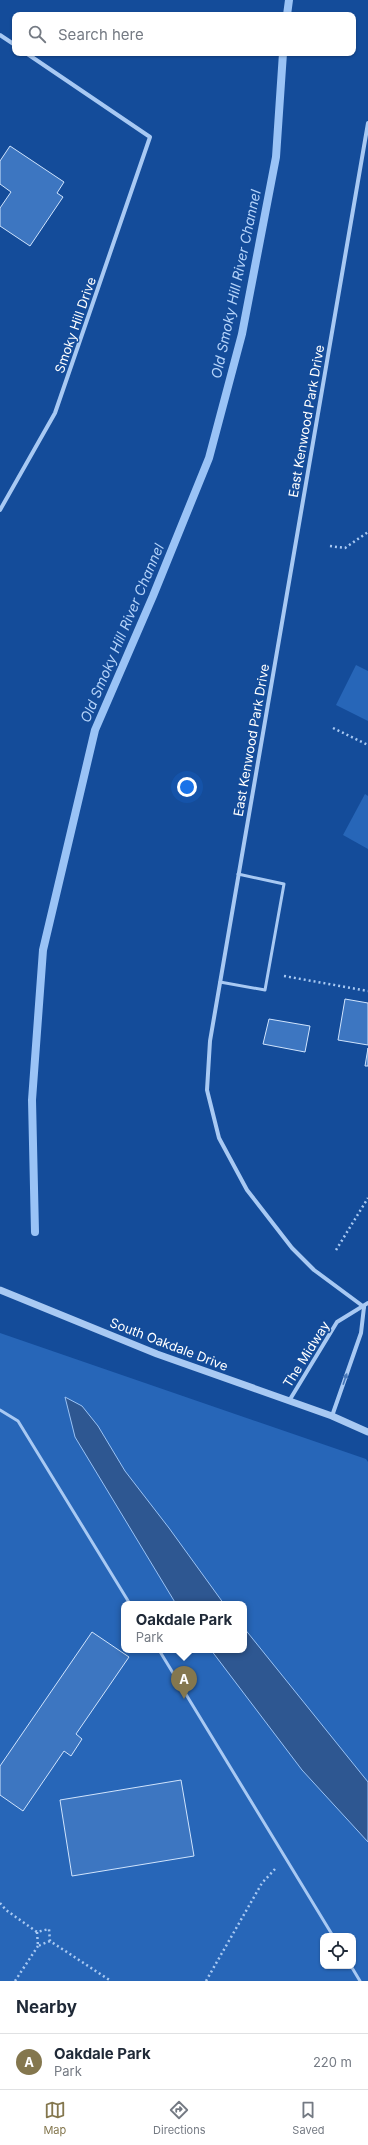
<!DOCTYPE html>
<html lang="en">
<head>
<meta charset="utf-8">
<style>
	:root { --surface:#fff; --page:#f2f2f3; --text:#1f2937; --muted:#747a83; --line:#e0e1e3; --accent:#84774e }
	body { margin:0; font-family:Inter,sans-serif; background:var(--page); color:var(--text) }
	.controls { position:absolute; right:12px; bottom:12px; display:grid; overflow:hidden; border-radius:8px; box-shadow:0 1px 3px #0004 }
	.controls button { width:36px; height:36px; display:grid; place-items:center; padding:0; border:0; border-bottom:1px solid var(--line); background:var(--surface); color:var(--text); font:20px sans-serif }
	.you { position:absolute; left:187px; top:787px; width:14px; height:14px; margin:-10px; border:3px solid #fff; border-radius:50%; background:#1a73e8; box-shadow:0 0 0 6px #1a73e833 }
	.badge { display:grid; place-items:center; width:26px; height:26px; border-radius:50%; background:var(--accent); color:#fff; font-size:13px; font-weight:700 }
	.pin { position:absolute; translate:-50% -33px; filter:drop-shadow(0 1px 2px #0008) }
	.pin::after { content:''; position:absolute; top:21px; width:14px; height:12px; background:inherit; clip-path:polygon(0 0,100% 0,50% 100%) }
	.popup { position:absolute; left:121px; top:1601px; width:126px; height:52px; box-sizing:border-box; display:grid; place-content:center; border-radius:8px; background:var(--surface); filter:drop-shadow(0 1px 3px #0005); font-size:13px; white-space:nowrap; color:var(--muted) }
	.popup b { font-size:15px; color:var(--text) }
	.popup::after { content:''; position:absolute; left:50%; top:100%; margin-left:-8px; border:8px solid transparent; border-top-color:var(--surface) }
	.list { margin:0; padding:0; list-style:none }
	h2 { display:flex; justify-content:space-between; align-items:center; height:52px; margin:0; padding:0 16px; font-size:17px }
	h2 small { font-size:13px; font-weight:400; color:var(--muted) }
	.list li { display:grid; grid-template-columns:26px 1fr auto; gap:12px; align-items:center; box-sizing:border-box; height:56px; padding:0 16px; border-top:1px solid var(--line) }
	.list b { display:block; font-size:15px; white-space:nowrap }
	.list p { margin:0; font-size:13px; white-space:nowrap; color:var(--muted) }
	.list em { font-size:13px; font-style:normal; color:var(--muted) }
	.icon { flex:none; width:22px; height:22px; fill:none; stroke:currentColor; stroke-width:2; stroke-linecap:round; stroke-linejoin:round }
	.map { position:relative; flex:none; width:368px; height:1981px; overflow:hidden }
	.search { position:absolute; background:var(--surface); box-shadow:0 1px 3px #0004; left:12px; right:12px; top:12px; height:44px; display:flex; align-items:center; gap:10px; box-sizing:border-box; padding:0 14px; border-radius:8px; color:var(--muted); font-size:15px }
	.sheet { height:108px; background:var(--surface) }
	nav { display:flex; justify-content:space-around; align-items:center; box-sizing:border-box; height:56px; border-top:1px solid var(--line); background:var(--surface); font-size:11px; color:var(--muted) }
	nav a { display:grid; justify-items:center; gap:2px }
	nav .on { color:var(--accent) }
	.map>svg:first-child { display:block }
	.green { fill:#2766b8; fill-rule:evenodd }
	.water { fill:#2e5791; stroke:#9ac3f6 }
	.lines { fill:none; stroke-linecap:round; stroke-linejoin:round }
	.stream { stroke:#9ac3f6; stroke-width:8 }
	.building { fill:#3d76c1; stroke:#d0e4fd }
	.path { stroke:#a8c9f3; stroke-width:2.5; stroke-dasharray:2 3; stroke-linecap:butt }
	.service { stroke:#a8c9f3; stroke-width:3 }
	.minor { stroke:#a8c9f3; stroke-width:4 }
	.tertiary { stroke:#a8c9f3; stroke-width:7 }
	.oneway { fill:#4878b9 }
	.labels { text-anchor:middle; stroke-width:3; stroke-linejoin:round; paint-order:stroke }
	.street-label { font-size:13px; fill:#fff; stroke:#144c9a }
	.water-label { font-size:14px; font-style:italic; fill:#b4d3fa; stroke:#144c9a }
</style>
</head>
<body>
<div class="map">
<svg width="368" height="1981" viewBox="0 0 368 1981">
	<rect width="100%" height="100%" fill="#144c9a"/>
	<g class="green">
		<polygon points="356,665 368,671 368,721 336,705"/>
		<polygon points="365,794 368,796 368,849 343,835"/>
		<path d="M 0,1333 L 366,1459 L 368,1462 L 368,1981 L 0,1981 ZM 124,1604 L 244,1604 L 244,1650 L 124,1650 ZM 323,1936 L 353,1936 L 353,1966 L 323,1966 Z"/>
	</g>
	<g class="water">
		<polygon points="65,1397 82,1406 98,1426 125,1471 169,1528 224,1604 176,1604 75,1437"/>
		<polygon points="244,1628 368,1782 368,1842 302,1770 211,1650 244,1650"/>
	</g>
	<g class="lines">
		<g class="stream">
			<polyline points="287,15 289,0"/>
			<polyline points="35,1232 32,1100 43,950 95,730 153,596 209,458 242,334 276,157 283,53"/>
		</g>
	</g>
	<g class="building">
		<polygon points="10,146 64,182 57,193 63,197 30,246 0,226 0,208 11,192 0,184 0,161"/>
		<polygon points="345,999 368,1003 368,1045 338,1040"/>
		<polygon points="269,1019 310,1026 305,1052 263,1044"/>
		<polygon points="368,1048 368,1066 365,1066"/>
		<polygon points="92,1632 129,1657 76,1734 82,1739 71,1756 64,1751 23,1811 0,1795 0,1766"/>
		<polygon points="181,1780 194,1856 72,1876 60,1800"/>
	</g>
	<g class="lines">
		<g class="path">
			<polyline points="330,546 345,548 368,532"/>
			<polyline points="333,728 368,745"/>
			<polyline points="284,976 368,991"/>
			<polyline points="336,1250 368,1198"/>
			<polyline points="0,1903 6,1910 37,1932 49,1929 50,1941 111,1981"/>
			<polyline points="37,1932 38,1946 50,1941"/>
			<polyline points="15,1981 38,1946"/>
			<polyline points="206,1981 262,1883 275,1869"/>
		</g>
		<g class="service">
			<polyline points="220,982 265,990 284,884 238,874"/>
			<polyline points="0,1410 18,1421 130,1604"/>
			<polyline points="159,1650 333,1936"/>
			<polyline points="351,1966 360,1981"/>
		</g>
		<g class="minor">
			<polyline points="0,35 15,45"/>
			<polyline points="0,510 55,413 150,137 26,53"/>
			<polyline points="364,1307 314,1270 292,1248 247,1190 219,1138 207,1090 210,1041 368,123"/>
			<polyline points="289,1401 337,1322 368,1303"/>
			<polyline points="332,1416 361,1333 364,1307"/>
		</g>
		<polyline class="tertiary" points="0,1290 157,1354 332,1416 368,1432"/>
	</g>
	<defs><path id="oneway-solid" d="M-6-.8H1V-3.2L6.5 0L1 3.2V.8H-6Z"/></defs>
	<use class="oneway" href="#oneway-solid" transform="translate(345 1379) rotate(-71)"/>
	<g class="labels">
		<g class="street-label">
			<text transform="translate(75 325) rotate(-71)" y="5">Smoky Hill Drive</text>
			<text transform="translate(306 421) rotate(-80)" y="5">East Kenwood Park Drive</text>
			<text transform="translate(251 740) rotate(-80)" y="5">East Kenwood Park Drive</text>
			<text transform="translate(169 1344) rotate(21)" y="5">South Oakdale Drive</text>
			<text transform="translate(306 1354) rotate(-58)" y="5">The Midway</text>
		</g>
		<g class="water-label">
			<text transform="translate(236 284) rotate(-78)" y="5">Old Smoky Hill River Channel</text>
			<text transform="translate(122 633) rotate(-67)" y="5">Old Smoky Hill River Channel</text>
		</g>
	</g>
</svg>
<div class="controls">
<button><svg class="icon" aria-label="locate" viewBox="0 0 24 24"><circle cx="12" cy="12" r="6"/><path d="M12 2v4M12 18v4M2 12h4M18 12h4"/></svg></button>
</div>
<div class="you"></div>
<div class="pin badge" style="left:184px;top:1699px">A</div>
<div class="popup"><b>Oakdale Park</b>Park</div>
<div class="search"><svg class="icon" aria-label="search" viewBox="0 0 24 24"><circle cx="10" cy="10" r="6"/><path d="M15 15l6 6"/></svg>Search here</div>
</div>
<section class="sheet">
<h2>Nearby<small></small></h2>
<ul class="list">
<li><span class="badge">A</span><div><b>Oakdale Park</b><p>Park</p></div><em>220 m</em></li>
</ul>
</section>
<nav>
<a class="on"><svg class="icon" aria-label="map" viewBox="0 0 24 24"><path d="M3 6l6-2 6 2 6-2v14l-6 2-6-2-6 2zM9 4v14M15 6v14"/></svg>Map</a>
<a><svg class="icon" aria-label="directions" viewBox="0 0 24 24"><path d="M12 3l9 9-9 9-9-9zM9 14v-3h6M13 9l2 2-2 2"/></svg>Directions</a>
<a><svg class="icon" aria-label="saved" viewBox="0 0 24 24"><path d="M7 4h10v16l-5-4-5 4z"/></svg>Saved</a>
</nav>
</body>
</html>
